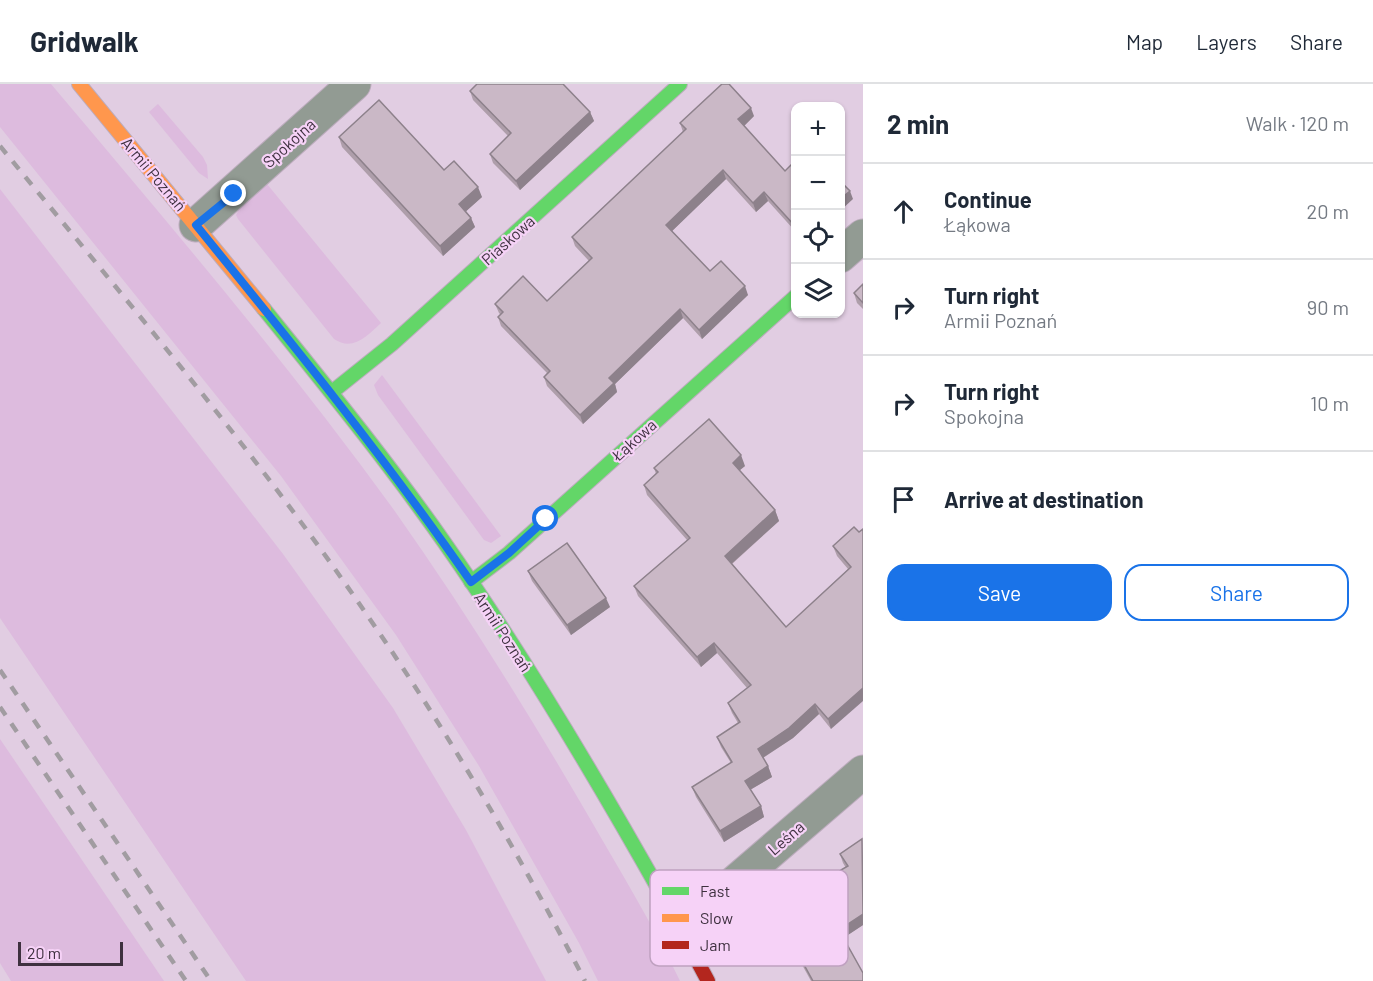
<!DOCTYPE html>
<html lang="en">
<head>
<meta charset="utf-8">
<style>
	:root { --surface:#fff; --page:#f6f6f7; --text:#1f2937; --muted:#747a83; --line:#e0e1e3; --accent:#1a73e8 }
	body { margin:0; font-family:Barlow,sans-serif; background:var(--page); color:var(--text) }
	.controls { position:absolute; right:18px; top:18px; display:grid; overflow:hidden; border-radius:12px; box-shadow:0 2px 4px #0004 }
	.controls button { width:54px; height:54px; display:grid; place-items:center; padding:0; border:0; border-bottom:2px solid var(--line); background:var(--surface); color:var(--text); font:30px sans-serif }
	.scale { position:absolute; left:18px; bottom:15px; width:105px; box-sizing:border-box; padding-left:6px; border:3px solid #3e303f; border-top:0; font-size:16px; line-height:21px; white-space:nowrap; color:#3e303f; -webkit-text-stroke:4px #f6d2f7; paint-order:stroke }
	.stop { position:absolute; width:18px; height:18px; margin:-14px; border:4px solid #1a73e8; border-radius:50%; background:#fff }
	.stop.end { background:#1a73e8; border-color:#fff; box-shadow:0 2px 6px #0008 }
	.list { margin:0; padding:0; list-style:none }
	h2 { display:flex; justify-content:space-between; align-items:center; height:78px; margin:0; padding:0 24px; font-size:26px }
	h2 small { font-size:20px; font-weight:400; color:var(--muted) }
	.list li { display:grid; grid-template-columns:39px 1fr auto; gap:18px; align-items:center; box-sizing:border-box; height:96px; padding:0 24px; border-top:2px solid var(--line) }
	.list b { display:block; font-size:22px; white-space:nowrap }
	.list p { margin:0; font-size:20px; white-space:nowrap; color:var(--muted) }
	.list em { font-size:20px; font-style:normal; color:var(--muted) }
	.actions { display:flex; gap:12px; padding:18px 24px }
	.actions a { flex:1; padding:14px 0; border:2px solid var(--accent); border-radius:18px; text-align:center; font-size:21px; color:var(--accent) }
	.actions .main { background:var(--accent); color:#fff }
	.icon { flex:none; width:33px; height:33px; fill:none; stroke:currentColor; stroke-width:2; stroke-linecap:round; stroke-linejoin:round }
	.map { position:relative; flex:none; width:863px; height:897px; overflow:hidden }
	header { display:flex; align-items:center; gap:36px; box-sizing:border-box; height:84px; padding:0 30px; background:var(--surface); border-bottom:2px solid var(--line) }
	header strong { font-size:28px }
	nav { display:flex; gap:33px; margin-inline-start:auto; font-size:21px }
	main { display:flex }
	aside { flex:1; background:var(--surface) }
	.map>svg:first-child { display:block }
	.green { fill:#ddbbde }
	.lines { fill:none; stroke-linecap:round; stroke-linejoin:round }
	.street-casing { stroke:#bcacbd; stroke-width:35 }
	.fast-casing { stroke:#bcacbd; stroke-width:16 }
	.slow-casing { stroke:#bcacbd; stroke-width:16 }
	.jam-casing { stroke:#bcacbd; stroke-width:16 }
	.street { stroke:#929b93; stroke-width:33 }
	.fast { stroke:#63d668; stroke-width:14 }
	.slow { stroke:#ff974d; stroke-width:14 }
	.jam { stroke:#b3261e; stroke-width:14 }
	.rail { stroke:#a19ca1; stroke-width:4.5; stroke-dasharray:10 10; stroke-linecap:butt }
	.wall { fill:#ae9eaa }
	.shaded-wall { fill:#8d818b }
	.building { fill:#cab8c6; stroke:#8d818b; stroke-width:1.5 }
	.route { stroke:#1a73e8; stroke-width:8 }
	.labels { text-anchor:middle; stroke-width:4.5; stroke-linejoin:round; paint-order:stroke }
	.street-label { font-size:16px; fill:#3e303f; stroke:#f6d2f7 }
	.key { fill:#f6d2f7; stroke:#bfa1c0; stroke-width:1.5 }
	.key-label { font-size:16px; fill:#3e303f }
</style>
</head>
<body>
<header>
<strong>Gridwalk</strong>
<nav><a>Map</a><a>Layers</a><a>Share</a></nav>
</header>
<main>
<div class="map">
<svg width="863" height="897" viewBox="0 0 863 897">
	<rect width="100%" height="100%" fill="#e1cde2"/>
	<g class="green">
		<path d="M 0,0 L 51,0 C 168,139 287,278 394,426 C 464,525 528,628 589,733 C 620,787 653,841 680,897 L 598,897 L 579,859 L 479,682 L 396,551 L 281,392 L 0,43 Z"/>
		<polygon points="158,20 203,73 207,81 208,95 199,89 149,28"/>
		<path d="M 267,100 L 381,239 C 368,251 353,268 334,255 L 238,135 L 236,131 L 240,124 Z"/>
		<polygon points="0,105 283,470 393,624 466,746 546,897 246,897 0,534"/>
		<polygon points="382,291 501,452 491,459 484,456 378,311 374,301"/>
		<polygon points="0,655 164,897 11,897 0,879"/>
	</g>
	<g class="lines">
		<g class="street-casing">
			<g id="street">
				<polyline points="196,141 354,0"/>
				<polyline points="840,172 863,152"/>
				<polyline points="679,841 713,817 863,688"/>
			</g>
		</g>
		<g class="fast-casing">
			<g id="fast">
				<path d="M 264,225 C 326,302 388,378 444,458 C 524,572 595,692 663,813"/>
				<polyline points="332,308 392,260 680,0"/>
				<polyline points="471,498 509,469 796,212"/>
			</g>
		</g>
		<g class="slow-casing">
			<polyline id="slow" points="79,0 264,225"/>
		</g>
		<g class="jam-casing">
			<polyline id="jam" points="663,813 708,897"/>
		</g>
		<use href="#street" class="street"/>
		<use href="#fast" class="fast"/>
		<use href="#slow" class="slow"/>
		<use href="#jam" class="jam"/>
		<g class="rail">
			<path d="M 0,62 C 125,215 255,367 367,531 C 448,648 519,770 585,897"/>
			<polyline points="0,586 211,897"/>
			<polyline points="0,623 186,897"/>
		</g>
	</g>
	<g class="wall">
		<polygon points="470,7 590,28 594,37 520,106 493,79 490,70 508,52 473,16"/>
		<polygon points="754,32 744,42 785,87 795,77 795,147 768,117 756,128 726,95 672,147 710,187 748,211 702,255 683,234 615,300 617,308 583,340 547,302 544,293 547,289 501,242 498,233 501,231 499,229 495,220 547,217 589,177 575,162 572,153 683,48 680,39"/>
		<polygon points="339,53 444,86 482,113 466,127 471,134 475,143 443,172 342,63"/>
		<polygon points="863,200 863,225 857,219 854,209"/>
		<polygon points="745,382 739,387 775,426 779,437 732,480 786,543 848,485 837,472 833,462 859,448 831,645 819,630 793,654 763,674 768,682 772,693 750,706 761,722 764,733 724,758 696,713 692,703 731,679 721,663 717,653 738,639 732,629 728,619 747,604 717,569 701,583 638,512 634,502 687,456 647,411 644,401 656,390 654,384"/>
		<polygon points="528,487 610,523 571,551 532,497"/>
		<polygon points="862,755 863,841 843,854 863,897 811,897 789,857 749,881 736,857 733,848 846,784 843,779 840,770"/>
	</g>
	<g class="shaded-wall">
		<polygon points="751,24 754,32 742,44 738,35"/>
		<polygon points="590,28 594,37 520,106 516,97"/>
		<polygon points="723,86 726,95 669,150 666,141"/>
		<polygon points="478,103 482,113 463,130 459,120"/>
		<polygon points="850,107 853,115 840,127 840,115"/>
		<polygon points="764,108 768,117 756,128 753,119"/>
		<polygon points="471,134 475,143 443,172 440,162"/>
		<polygon points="745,202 748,211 702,255 699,246"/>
		<polygon points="680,225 683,234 615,300 617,308 583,340 580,331 609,294"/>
		<polygon points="741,371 745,382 736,389 733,379"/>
		<polygon points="775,426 779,437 729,482 725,472"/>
		<polygon points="606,514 610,523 571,551 567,541"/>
		<polygon points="714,559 717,569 701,583 697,573"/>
		<polygon points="863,604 863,617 831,645 828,635"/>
		<polygon points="815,620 819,630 793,654 761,675 758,665"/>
		<polygon points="768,682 772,693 748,707 745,697"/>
		<polygon points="761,722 764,733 724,758 720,747"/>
		<polygon points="863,830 863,841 842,855 839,846"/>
	</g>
	<g class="building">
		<polygon points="477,0 563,0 590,28 516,97 490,70 511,49 470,7"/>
		<polygon points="722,0 729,0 751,24 738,35 785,87 795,77 795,142 764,108 753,119 723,86 666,141 710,187 721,177 745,202 699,246 680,225 609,294 614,299 580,331 544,293 550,287 498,233 503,228 495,220 523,192 547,217 592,174 572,153 686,45 680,39"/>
		<polygon points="379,16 444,86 454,77 478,103 459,120 471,134 440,162 339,53"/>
		<polygon points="840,97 850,107 840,115"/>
		<polygon points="863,200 863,219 854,209"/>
		<polygon points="709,335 741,371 733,379 775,426 725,472 786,543 851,483 833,462 854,443 859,448 863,445 863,604 828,635 815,620 789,644 758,665 768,682 745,697 761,722 720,747 692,703 732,678 717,653 740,638 728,619 751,601 714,559 697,573 634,502 690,454 644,401 658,388 654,384"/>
		<polygon points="567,459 606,514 567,541 528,487"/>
		<polygon points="862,755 863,830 839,846 863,889 863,897 813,897 786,848 746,872 733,848 848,782 840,770"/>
	</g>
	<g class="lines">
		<path class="route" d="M 234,110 L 196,141 C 291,258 385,374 471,498 L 509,469 L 546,435"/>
	</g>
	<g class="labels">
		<g class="street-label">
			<text transform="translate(289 59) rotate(-42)" y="6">Spokojna</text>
			<text transform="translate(154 90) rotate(50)" y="6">Armii Poznań</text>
			<text transform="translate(508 156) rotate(-42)" y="6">Piaskowa</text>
			<text transform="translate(634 356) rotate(-42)" y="6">Łąkowa</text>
			<text transform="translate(503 548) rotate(57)" y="6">Armii Poznań</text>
			<text transform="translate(786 754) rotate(-41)" y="6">Leśna</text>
		</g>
	</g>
	<rect x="650" y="786" width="198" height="96" rx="9" class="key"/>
	<rect x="662" y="803" width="27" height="8" fill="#63d668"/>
	<rect x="662" y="830" width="27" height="8" fill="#ff974d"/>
	<rect x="662" y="857" width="27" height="8" fill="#b3261e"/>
	<g class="key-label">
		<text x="700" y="813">Fast</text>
		<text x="700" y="840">Slow</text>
		<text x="700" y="867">Jam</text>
	</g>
</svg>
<div class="controls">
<button>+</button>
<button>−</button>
<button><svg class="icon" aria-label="locate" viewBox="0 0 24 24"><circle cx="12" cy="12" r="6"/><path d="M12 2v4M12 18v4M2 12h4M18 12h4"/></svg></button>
<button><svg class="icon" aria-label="layers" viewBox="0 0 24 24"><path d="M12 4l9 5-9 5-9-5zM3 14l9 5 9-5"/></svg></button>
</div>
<div class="scale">20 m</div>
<div class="stop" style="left:546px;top:435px"></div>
<div class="stop end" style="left:234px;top:110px"></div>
</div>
<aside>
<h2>2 min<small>Walk · 120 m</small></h2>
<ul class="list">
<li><svg class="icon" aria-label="ahead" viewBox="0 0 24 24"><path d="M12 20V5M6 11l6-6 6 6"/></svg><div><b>Continue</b><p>Łąkowa</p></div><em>20 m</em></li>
<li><svg class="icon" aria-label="right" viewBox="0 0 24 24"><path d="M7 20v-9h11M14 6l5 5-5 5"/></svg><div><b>Turn right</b><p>Armii Poznań</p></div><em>90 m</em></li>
<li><svg class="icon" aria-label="right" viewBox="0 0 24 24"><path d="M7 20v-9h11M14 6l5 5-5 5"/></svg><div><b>Turn right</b><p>Spokojna</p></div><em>10 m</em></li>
<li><svg class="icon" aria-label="arrive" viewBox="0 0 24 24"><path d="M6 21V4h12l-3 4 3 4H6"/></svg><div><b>Arrive at destination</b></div></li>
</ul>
<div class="actions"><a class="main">Save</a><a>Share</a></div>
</aside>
</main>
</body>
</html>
